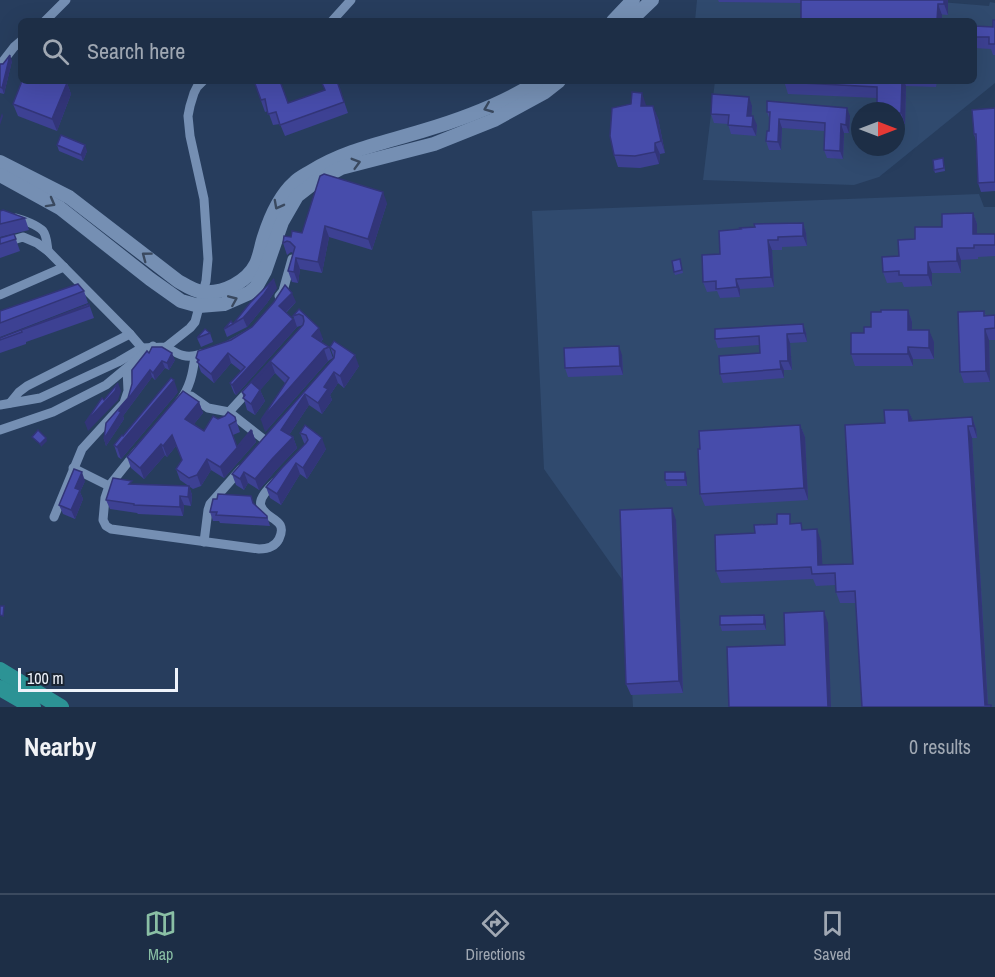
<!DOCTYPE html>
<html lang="en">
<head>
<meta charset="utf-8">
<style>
	:root { --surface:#1d2e46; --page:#25364d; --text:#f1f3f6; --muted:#a0a8b3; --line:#3b4a5f; --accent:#8abfa5 }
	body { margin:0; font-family:"Archivo Narrow",sans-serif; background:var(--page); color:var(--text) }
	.compass { position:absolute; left:851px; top:102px; width:54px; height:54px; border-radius:50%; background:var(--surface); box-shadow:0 6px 24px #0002; rotate:90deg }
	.scale { position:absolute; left:18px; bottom:15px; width:160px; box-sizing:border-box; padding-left:6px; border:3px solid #eef3fb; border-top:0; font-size:16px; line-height:21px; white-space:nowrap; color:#eef3fb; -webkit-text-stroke:4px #1a2432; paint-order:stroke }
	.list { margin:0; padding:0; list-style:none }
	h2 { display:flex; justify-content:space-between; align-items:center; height:78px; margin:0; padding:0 24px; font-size:26px }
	h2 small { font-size:20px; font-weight:400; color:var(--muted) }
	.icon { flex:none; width:33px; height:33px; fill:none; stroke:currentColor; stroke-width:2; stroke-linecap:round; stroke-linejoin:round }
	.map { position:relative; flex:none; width:995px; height:707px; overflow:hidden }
	.search { position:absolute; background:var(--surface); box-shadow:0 6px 24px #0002; left:18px; right:18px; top:18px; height:66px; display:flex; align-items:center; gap:15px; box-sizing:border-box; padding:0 21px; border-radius:9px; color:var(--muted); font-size:22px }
	.sheet { height:186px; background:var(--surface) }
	nav { display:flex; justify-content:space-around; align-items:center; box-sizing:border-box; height:84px; border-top:2px solid var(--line); background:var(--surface); font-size:16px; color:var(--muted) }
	nav a { display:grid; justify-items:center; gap:3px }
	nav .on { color:var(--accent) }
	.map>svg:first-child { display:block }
	.built { fill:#304a6e; fill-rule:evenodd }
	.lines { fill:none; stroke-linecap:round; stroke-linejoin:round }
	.street { stroke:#758fb3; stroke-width:9 }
	.secondary { stroke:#758fb3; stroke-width:14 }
	.highway { stroke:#2c9395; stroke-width:16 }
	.wall { fill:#3d4193 }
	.shaded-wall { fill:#323578 }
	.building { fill:#474cab; stroke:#323578; stroke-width:1.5 }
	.oneway { stroke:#3a495f }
</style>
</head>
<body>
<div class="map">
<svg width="995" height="707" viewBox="0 0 995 707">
	<rect width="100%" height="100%" fill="#273d5d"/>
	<g class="built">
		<path d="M 697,0 L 916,0 L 989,6 L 990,2 L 995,3 L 995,83 L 879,177 L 854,185 L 703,180 L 715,81 L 974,81 L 974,21 L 695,21 ZM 860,111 L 896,111 L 896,147 L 860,147 Z"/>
		<polygon points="979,194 984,207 995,207 995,707 633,707 626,585 544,469 532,211"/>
	</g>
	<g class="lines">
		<g class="street">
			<polyline points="45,21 66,0"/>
			<polyline points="332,21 351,0"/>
			<polyline points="0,65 14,47 21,41"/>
			<path d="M 16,218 C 24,220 37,225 43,231 C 47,236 47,245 48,251"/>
			<polyline points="0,244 23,237 37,243 48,251 130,334 142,348"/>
			<polyline points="0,295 64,267"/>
			<polyline points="279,296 283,291 292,259"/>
			<path d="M 166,347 C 179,355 186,359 201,354"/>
			<polyline points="191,396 208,408 229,412 266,441"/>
			<path d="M 179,402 C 190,388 193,373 195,356"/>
			<polyline points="10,403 19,392 27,386 130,334"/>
			<polyline points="0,405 40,398 118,362 142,348 166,347 190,328 195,322 206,281 208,259 204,199 190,136 188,116 190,106 194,93 197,87 203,81"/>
			<polyline points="229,412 252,387"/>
			<polyline points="0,430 53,412 106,385 153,346"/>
			<path d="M 137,451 L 109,486 L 105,498 L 103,520 L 106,526 L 111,529 L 259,549 C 268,549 275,547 279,539 C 289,518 265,520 261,506 C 258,498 270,487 275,482"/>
			<polyline points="73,468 109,486"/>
			<polyline points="54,517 82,449 124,403 128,391 127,369"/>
			<polyline points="204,542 208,510 210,504 241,469"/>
		</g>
		<g class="secondary">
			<polyline points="613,21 633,0"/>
			<polyline points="630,21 652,0"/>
			<path d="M 0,162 L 69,197 L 178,281 C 185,285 193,291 203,292 C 223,294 247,282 256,264 C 260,255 261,246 264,237 C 270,218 279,196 295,182 C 299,178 305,175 310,172 C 345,150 383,143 422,131 C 463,119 503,104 539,81"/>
			<polyline points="0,175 60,208 150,279 181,301 199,306 224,304 249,293 256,287 265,271 282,222 297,196 315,182 341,168 434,144 494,120 545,92 559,81"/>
		</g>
		<g class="highway">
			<polyline points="0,670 61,707"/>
			<polyline points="0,688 33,707"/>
		</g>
	</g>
	<g class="wall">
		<polygon points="718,0 948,0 948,15 801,3 719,2"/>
		<polygon points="995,20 995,55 993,55 991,49 974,48 974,26 993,27"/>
		<polygon points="12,61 4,94 0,93 0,64"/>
		<polygon points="254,81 288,103 325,90 337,81 348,113 285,136 280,124 273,125 268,111 265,112"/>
		<polygon points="784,81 937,81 936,87 906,86 905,124 896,124 896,111 877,98 788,94"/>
		<polygon points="67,83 71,94 57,131 18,116 13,104"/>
		<polygon points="646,105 646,106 658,118 665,153 660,154 659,164 640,168 618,167 614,155"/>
		<polygon points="752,106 751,116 757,125 756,136 731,134 728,124 714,123 711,114"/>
		<polygon points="995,108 995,191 981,192 978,183 976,141 974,134"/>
		<polygon points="767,112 850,116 849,133 844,133 843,159 827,158 824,150 824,131 782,128 781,150 769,150 766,141 769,131 770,120"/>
		<polygon points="57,145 87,151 83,161 59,151"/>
		<polygon points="943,158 945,171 935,173 934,170"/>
		<polygon points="387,203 372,250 329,237 322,273 300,269 298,283 292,282 288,271 293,253 291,252 287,255 283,243 291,237"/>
		<polygon points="0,211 25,218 29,230 0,237"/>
		<polygon points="973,213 977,224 977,234 995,234 995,256 978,257 978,259 961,260 961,273 932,273 932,286 904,287 902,282 887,283 883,272 915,239"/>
		<polygon points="803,223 806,233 807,246 782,247 782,250 772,250 774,287 740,289 740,297 720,298 717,291 707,292 703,282 720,254 741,229"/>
		<polygon points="14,234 20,251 0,258 0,238"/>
		<polygon points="680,259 683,273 675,275 674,272"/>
		<polygon points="277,288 267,303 247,327 227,337 224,329 233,324"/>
		<polygon points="84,291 88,303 0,337 0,311"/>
		<polygon points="296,302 286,313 289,322 294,318 293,316 299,309 323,339 321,342 329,347 333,358 328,361 265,432 285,383 275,373 260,390 265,401 255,415 247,410 242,392 303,325 297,327 236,395 234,393 230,383 241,371 231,363 214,383 201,372 196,358"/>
		<polygon points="89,304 94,318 26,342 26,344 0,353 0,338"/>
		<polygon points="908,310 912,322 912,330 934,342 934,359 913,359 913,366 855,366 851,354 881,312"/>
		<polygon points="984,311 986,316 995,315 995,340 989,340 990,382 964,383 960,372"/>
		<polygon points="803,324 806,333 807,342 790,343 792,370 784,370 784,378 723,383 720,374 760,353 759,345 718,348 715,339"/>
		<polygon points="210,333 213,342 201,347 197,338"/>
		<polygon points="330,347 359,366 344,388 338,383 330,395 332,400 322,414 309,405 289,435 293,437 297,448 276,470 259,490 248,483 244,490 236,485 232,474 334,358"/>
		<polygon points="149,353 175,360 169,370 165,368 155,380 152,377 123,416 124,419 106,446 104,439 128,398"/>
		<polygon points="622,355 623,375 568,377 565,368"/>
		<polygon points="178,392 121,459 118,457 114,445 123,436"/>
		<polygon points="199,402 203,413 194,424 204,431 218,419 235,417 240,432 233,435 237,447 252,431 256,442 224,478 211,470 201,486 193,489 180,480 176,469 182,460 176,446 167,457 165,455 144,479 131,468 127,457"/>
		<polygon points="908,410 913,421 972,417 976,429 977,438 972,438 988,705 991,705 992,707 862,707 856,603 840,603 836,592 836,585 816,586 813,579 721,583 716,571 755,533 793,524 821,541 822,565 853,564 885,423"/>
		<polygon points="305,425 326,449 307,479 300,474 281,505 270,498 266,487 305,444 304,443 300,433"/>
		<polygon points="800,425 805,437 808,500 705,506 700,494"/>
		<polygon points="687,478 687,486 667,486 665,480"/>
		<polygon points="85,481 80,492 83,499 75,519 63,514 59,505"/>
		<polygon points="133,484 189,486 192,495 191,506 184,505 183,516 138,514 137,513 110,509 106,500"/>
		<polygon points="253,503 267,516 270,526 220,523 219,521 213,521 210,512"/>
		<polygon points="676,520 683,693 631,695 626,684"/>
		<polygon points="766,621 766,630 722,631 720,625"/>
	</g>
	<g class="shaded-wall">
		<polygon points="944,0 948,0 948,15 944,4"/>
		<polygon points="938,4 942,15 942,21 937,21"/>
		<polygon points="10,55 12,61 4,94 2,88"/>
		<polygon points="902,81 904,81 906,86 905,124 901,113"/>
		<polygon points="67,83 71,94 57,131 52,119"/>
		<polygon points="642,93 646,105 646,118 641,106"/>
		<polygon points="749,97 752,106 751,125 747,116"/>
		<polygon points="653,106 658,118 665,153 661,141"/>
		<polygon points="847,108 850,116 849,133 846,125"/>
		<polygon points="2,113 3,116 0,125 0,119"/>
		<polygon points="753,116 757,125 756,136 752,127"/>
		<polygon points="779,119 782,128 781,150 778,142"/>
		<polygon points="841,124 844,133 843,159 840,151"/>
		<polygon points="655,143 660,154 659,164 655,152"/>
		<polygon points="85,145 87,151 83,161 81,155"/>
		<polygon points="383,192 387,203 372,250 368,239"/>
		<polygon points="973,213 977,224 977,245 973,234"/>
		<polygon points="803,223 806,233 807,246 803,236"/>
		<polygon points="325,226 329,237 322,273 318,262"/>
		<polygon points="768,240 772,250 774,287 771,277"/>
		<polygon points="957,248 961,260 961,273 957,261"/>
		<polygon points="296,258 300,269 298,283 294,272"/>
		<polygon points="928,262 932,273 932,286 928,275"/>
		<polygon points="274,279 277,288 267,303 247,327 243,318"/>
		<polygon points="736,279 740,289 740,297 737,287"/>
		<polygon points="292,293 296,302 282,316 279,306"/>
		<polygon points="908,310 912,322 912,341 908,330"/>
		<polygon points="294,318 297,327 236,395 232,385"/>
		<polygon points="803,324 806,333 807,342 804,333"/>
		<polygon points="319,328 323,339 316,347 312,336"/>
		<polygon points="985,329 989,340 990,382 986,371"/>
		<polygon points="929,330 934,342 934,359 929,348"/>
		<polygon points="787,334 790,343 792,370 788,361"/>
		<polygon points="619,346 622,355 623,375 620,366"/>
		<polygon points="908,347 913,359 913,366 908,354"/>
		<polygon points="324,349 328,361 265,432 261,420"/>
		<polygon points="172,353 175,360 169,370 167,363"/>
		<polygon points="228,353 231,363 214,383 211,374"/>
		<polygon points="355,355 359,366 344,388 340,376"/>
		<polygon points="162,361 165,368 155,380 153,373"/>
		<polygon points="780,361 784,370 784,378 781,369"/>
		<polygon points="271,362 275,373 256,395 252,383"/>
		<polygon points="150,370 152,377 123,416 124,419 106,446 104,439 119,411"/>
		<polygon points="334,372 338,383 330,395 332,400 322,414 318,403 324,387"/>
		<polygon points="174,380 178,392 121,459 117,447"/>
		<polygon points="118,383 121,391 118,400 88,431 85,423"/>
		<polygon points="260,390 265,401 255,415 251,404"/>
		<polygon points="305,394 309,405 285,441 281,430"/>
		<polygon points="199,402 203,413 189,430 185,419"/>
		<polygon points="908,410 913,421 909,421"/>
		<polygon points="972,417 976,429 977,438 973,426"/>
		<polygon points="800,425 805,437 808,500 804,488"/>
		<polygon points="968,426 972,438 988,707 985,705"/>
		<polygon points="252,431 256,442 224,478 220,467"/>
		<polygon points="172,435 176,446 167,457 163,446"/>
		<polygon points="293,437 297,448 276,470 259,490 255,479 272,459"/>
		<polygon points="46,438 47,441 41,447 40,444"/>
		<polygon points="322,438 326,449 307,479 303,468"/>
		<polygon points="161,444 165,455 144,479 140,468"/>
		<polygon points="207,459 211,470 201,486 197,475"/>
		<polygon points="296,463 300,474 281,505 277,494"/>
		<polygon points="82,472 85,481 80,492 83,499 75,519 71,510 75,488"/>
		<polygon points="244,472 248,483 244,490 240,479"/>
		<polygon points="685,472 687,478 687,486 685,480"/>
		<polygon points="189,486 192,495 191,506 188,497"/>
		<polygon points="180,496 184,505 183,516 180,507"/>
		<polygon points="672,508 676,520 683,693 679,681"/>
		<polygon points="817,529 821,541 823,574 818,565"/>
		<polygon points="824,611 828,623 831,707 828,707"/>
		<polygon points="764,615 766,621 766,630 764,624"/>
	</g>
	<g class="building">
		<polygon points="801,0 944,0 944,4 938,4 937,21 801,21"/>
		<polygon points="993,20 995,20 995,44 989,44 989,37 974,37 974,26 993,27"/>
		<polygon points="10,55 2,88 0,87 0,64 3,64"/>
		<polygon points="22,81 63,81 67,83 52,119 13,104"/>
		<polygon points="254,81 280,81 288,103 325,90 321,81 337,81 344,102 280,125 276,112 268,114 265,99 261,100"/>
		<polygon points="784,81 902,81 901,113 896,113 896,111 877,111 877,87 784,82"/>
		<polygon points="632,92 642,93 641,106 653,106 661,141 655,143 655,152 635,156 614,155 610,136 612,108 631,104"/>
		<polygon points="712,94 749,97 747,116 753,116 752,127 728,125 729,115 711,114"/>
		<polygon points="767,101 847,108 846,125 841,124 840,151 824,150 825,123 779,119 778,142 766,141 767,131 769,131 770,112 767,112"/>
		<polygon points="995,108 995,182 978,183 976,134 974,134 972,110"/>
		<polygon points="61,135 85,145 81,155 57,145"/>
		<polygon points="943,158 944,168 934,170 933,160"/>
		<polygon points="324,174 383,192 368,239 325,226 318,262 296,258 294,272 288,271 295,247 290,242 287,241 283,243 284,236 291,237 292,231 302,233 320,176"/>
		<polygon points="3,210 25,218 0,224 0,211"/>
		<polygon points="973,213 973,234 995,234 995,245 974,245 974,248 957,248 957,261 928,262 928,275 899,275 899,271 883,272 882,257 899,256 898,240 915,239 915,227 942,227 942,214"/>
		<polygon points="803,223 803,236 778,237 778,240 768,240 771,277 736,279 737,287 716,289 716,281 703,282 702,255 720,254 719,231 741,229 740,228 755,227 754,224"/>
		<polygon points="14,234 16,239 0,244 0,238"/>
		<polygon points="680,259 682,270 674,272 672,261"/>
		<polygon points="274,279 264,294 243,318 224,329 231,321 233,324 250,303"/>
		<polygon points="78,284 84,291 0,323 0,311"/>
		<polygon points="285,285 292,293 279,306 293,319 232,385 230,383 245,367 228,353 211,374 197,362 199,360 196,358 198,351 231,340 252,327 274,302"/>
		<polygon points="89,304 89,306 21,330 22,332 0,340 0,338"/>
		<polygon points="299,309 319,328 312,336 329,347 324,349 261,420 289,378 271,362 252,383 260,390 251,404 243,398 245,395 242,392 303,325 304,321 303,316 299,314 293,316"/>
		<polygon points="881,310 908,310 908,330 929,330 929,348 908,347 908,354 851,354 851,333 864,333 864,327 871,327 871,312 881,312"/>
		<polygon points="984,311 984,316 995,315 995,328 985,329 986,371 960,372 958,312"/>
		<polygon points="803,324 804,333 787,334 788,361 780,361 781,369 720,374 719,356 760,353 759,336 715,339 715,329"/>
		<polygon points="205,329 210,333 197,338"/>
		<polygon points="334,341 355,355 340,376 334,372 324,387 328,389 318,403 305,394 281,430 293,437 272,459 255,479 244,472 240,479 232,474 334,358 335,351 330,347"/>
		<polygon points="619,346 620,366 565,368 564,348"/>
		<polygon points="152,347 162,347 172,353 167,363 162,361 153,373 150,370 119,411 121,412 104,439 106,423 128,398 132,384 132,370 147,351 149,353"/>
		<polygon points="171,378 174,380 117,447 114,445 122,435 123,436"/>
		<polygon points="118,383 115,391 85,423 102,398 104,400"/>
		<polygon points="183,391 199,402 185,419 204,431 213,416 218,419 225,416 228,412 235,417 236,421 229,425 237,447 251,430 252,431 220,467 207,459 197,475 189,478 176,469 182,460 172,435 163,446 161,444 140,468 127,457"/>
		<polygon points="884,410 908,410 909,421 972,417 973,426 968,426 985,705 991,705 991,707 862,707 855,591 836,592 835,573 812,574 811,567 716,571 715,535 755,533 754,525 777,524 777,514 790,514 790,524 801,523 802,530 817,529 818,565 853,564 845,425 885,423"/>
		<polygon points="305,425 322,438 303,468 296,463 277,494 266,487 282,468 306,443 308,440 306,435 300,433"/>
		<polygon points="800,425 804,488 700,494 698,449 700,449 699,431"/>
		<polygon points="38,430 46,438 40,444 32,437"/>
		<polygon points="74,469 82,472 75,488 80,490 71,510 59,505"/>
		<rect x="665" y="472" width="20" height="8"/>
		<polygon points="113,478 132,481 129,484 189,486 188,497 180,496 180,507 134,505 134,504 106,500"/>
		<polygon points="218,494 251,496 253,503 267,516 267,518 216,515 217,512 210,512 213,499 217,499"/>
		<polygon points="672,508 679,681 626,684 620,510"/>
		<polygon points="0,606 4,606 3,616 0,615"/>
		<polygon points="824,611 828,707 729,707 727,647 785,645 784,613"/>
		<polygon points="764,615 764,624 720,625 720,616"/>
	</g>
	<defs><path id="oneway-chevron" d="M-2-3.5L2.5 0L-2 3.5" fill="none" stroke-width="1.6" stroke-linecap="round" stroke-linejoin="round" transform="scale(1.5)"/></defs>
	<g class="oneway">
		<use href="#oneway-chevron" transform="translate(488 108) rotate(158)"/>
		<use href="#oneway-chevron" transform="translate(356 163) rotate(-16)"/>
		<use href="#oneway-chevron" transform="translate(51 203) rotate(29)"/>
		<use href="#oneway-chevron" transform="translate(278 205) rotate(118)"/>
		<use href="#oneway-chevron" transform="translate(146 256) rotate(-143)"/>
		<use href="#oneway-chevron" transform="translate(233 300) rotate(-23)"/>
	</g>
</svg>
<svg class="compass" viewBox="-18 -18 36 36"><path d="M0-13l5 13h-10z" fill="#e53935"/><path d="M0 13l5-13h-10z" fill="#a0a8b3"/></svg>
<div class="scale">100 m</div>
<div class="search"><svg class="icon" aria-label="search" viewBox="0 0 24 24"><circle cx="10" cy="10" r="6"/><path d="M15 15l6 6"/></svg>Search here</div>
</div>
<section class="sheet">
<h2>Nearby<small>0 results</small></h2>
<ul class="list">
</ul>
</section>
<nav>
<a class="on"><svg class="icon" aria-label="map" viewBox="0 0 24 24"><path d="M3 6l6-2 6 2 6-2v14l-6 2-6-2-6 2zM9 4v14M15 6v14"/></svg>Map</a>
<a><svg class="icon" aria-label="directions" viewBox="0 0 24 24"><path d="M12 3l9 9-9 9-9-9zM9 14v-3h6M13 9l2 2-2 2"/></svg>Directions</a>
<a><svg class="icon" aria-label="saved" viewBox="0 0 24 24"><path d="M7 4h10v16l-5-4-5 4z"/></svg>Saved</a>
</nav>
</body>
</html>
